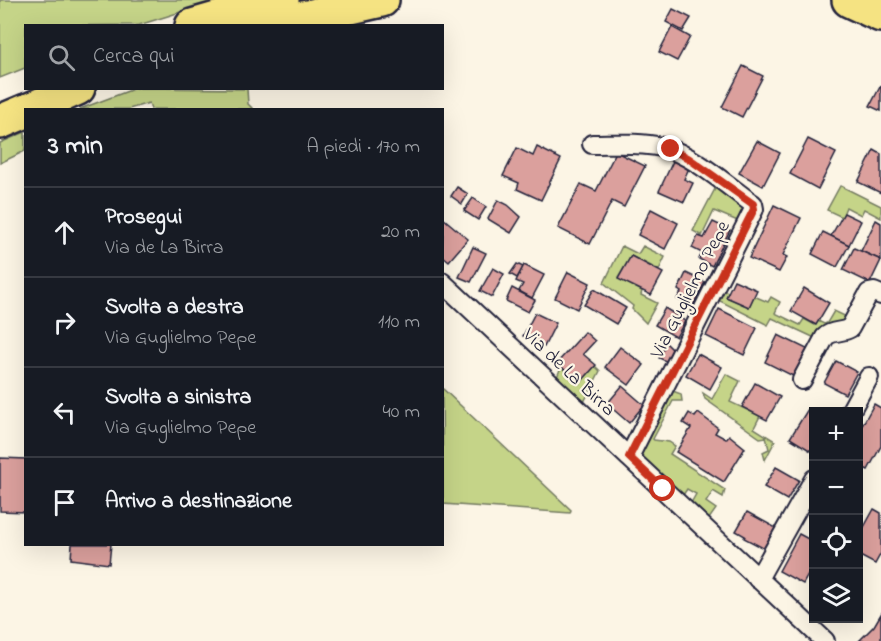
<!DOCTYPE html>
<html lang="it">
<head>
<meta charset="utf-8">
<style>
	:root { --surface:#171b24; --page:#20242c; --text:#f1f3f6; --muted:#9ea1a6; --line:#363941 }
	body { margin:0; font-family:"Indie Flower",sans-serif; background:var(--page); color:var(--text) }
	.controls { position:absolute; right:18px; bottom:18px; display:grid; overflow:hidden; border-radius:0px; box-shadow:0 6px 24px #0002 }
	.controls button { width:54px; height:54px; display:grid; place-items:center; padding:0; border:0; border-bottom:2px solid var(--line); background:var(--surface); color:var(--text); font:30px sans-serif }
	.stop { position:absolute; width:18px; height:18px; margin:-14px; border:4px solid #c8321e; border-radius:50%; background:#fff }
	.stop.end { background:#c8321e; border-color:#fff; box-shadow:0 2px 6px #0008 }
	.list { margin:0; padding:0; list-style:none }
	h2 { display:flex; justify-content:space-between; align-items:center; height:78px; margin:0; padding:0 24px; font-size:26px }
	h2 small { font-size:20px; font-weight:400; color:var(--muted) }
	.list li { display:grid; grid-template-columns:39px 1fr auto; gap:18px; align-items:center; box-sizing:border-box; height:90px; padding:0 24px; border-top:2px solid var(--line) }
	.list b { display:block; font-size:22px; white-space:nowrap }
	.list p { margin:0; font-size:20px; white-space:nowrap; color:var(--muted) }
	.list em { font-size:20px; font-style:normal; color:var(--muted) }
	.icon { flex:none; width:33px; height:33px; fill:none; stroke:currentColor; stroke-width:2; stroke-linecap:round; stroke-linejoin:round }
	.map { position:relative; flex:none; width:881px; height:641px; overflow:hidden }
	.search { position:absolute; background:var(--surface); box-shadow:0 6px 24px #0002; left:24px; top:24px; width:420px; height:66px; display:flex; align-items:center; gap:15px; box-sizing:border-box; padding:0 21px; border-radius:0px; color:var(--muted); font-size:22px }
	.panel { position:absolute; background:var(--surface); box-shadow:0 6px 24px #0002; left:24px; top:108px; width:420px; height:438px; border-radius:0px }
	.map>svg:first-child { display:block }
	.green { fill:#c5d488; stroke:#747b62; stroke-width:1.5 }
	.building { fill:#dba09d; stroke:#22223b; stroke-width:1.5 }
	.lines { fill:none; stroke-linecap:round; stroke-linejoin:round }
	.street-casing { stroke:#22223b; stroke-width:22 }
	.highway-casing { stroke:#22223b; stroke-width:38 }
	.street { stroke:#fcf5e5; stroke-width:18 }
	.highway { stroke:#f5e382; stroke-width:33 }
	.route { stroke:#c8321e; stroke-width:8 }
	.labels { text-anchor:middle; stroke-width:4.5; stroke-linejoin:round; paint-order:stroke }
	.street-label { font-size:20px; fill:#22223b; stroke:#fcf5e5 }
</style>
</head>
<body>
<div class="map">
<svg width="881" height="641" viewBox="0 0 881 641">
	<rect width="100%" height="100%" fill="#fcf5e5"/>
	<filter id="ink" filterUnits="userSpaceOnUse"><feTurbulence type="fractalNoise" baseFrequency=".0167" numOctaves="2"/><feDisplacementMap in="SourceGraphic" scale="12" xChannelSelector="R" yChannelSelector="G"/><feConvolveMatrix kernelMatrix="1 2 1 2 8 2 1 2 1" color-interpolation-filters="sRGB"/></filter>
	<g filter="url(#ink)">
		<g class="green">
			<polygon points="0,0 219,0 139,25 26,26 25,68 0,78"/>
			<polygon points="136,88 247,89 248,104 253,109 151,109 149,103 129,109 80,109"/>
			<polygon points="25,132 25,151 0,163 0,143"/>
			<polygon points="840,186 841,186 881,206 881,218 864,209 861,215 846,207 842,217 827,210"/>
			<polygon points="716,187 747,208 740,222 714,211 702,236 693,231"/>
			<polygon points="622,246 638,254 643,246 665,257 659,270 631,256 618,278 642,291 641,295 657,303 646,323 632,309 633,306 604,283"/>
			<polygon points="721,289 728,292 727,297 749,307 754,296 768,302 771,297 780,302 775,313 800,325 804,319 815,325 818,321 824,324 827,323 834,311 849,318 846,323 825,326 815,338 772,318 768,325 716,299"/>
			<polygon points="595,366 600,371 584,402 557,377 561,367 580,383"/>
			<polygon points="726,374 740,381 730,402 760,416 754,428 775,441 765,460 763,452 769,449 766,437 760,438 705,399 703,393 712,399"/>
			<polygon points="442,388 571,510 570,513 443,504"/>
			<polygon points="670,390 681,394 682,401 673,401 653,439 654,440 669,442 675,446 670,454 725,490 723,497 713,491 706,502 716,509 709,519 691,503 696,494 687,489 683,495 639,454"/>
		</g>
		<g class="building">
			<polygon points="673,9 691,18 683,31 666,22"/>
			<polygon points="672,27 690,37 677,61 659,52"/>
			<polygon points="743,66 763,76 742,117 722,107"/>
			<polygon points="881,85 881,111 870,106"/>
			<polygon points="808,139 836,153 818,189 790,174"/>
			<polygon points="757,141 780,153 763,186 739,173"/>
			<polygon points="537,147 561,159 541,200 517,189 519,183 503,176 517,148 533,156"/>
			<polygon points="874,150 881,154 881,193 858,182"/>
			<polygon points="616,152 645,166 624,207 612,201 590,244 558,228 581,184 596,191"/>
			<polygon points="674,159 690,166 684,179 693,183 684,202 659,191"/>
			<polygon points="457,187 468,194 462,204 451,196"/>
			<polygon points="473,198 486,207 478,220 464,211"/>
			<polygon points="498,200 508,205 521,217 511,233 488,219"/>
			<polygon points="774,205 801,218 783,255 787,257 779,272 749,258"/>
			<polygon points="651,209 678,223 665,249 638,235"/>
			<polygon points="844,213 861,221 849,245 831,236"/>
			<polygon points="443,218 468,239 449,261 442,255"/>
			<polygon points="876,220 881,223 881,260 861,251"/>
			<polygon points="713,222 730,230 712,266 699,259 702,253 692,248 698,236 704,238"/>
			<polygon points="823,232 849,245 837,267 812,254"/>
			<polygon points="473,247 486,253 471,282 459,277"/>
			<polygon points="854,248 881,260 870,283 843,270"/>
			<polygon points="631,256 663,273 651,295 618,279"/>
			<polygon points="517,264 523,267 517,278 510,274"/>
			<polygon points="524,265 544,275 532,298 519,291 523,284 516,281"/>
			<polygon points="493,268 504,274 492,297 480,291"/>
			<polygon points="568,272 590,283 577,309 555,298"/>
			<polygon points="686,273 705,282 692,307 677,299 681,292 678,290"/>
			<polygon points="734,280 757,290 749,307 726,297"/>
			<polygon points="512,288 535,300 528,312 506,301"/>
			<polygon points="804,288 829,303 816,325 791,311"/>
			<polygon points="594,289 626,308 616,324 584,305"/>
			<polygon points="665,308 685,321 676,337 655,325"/>
			<polygon points="719,309 757,328 744,355 706,336"/>
			<polygon points="535,313 556,323 544,347 523,336"/>
			<polygon points="585,332 595,341 583,354 596,365 580,383 557,363"/>
			<polygon points="778,335 811,351 797,378 765,362"/>
			<polygon points="666,343 675,352 670,363 659,358"/>
			<polygon points="620,347 644,365 629,385 605,367"/>
			<polygon points="698,354 722,367 710,389 686,375"/>
			<polygon points="836,361 857,372 845,394 824,383"/>
			<polygon points="755,383 780,397 767,420 742,407"/>
			<polygon points="622,386 644,405 629,423 607,404"/>
			<polygon points="874,404 881,408 881,446 868,470 858,465 858,433"/>
			<polygon points="808,409 814,413 814,448 811,451 790,438"/>
			<polygon points="689,413 695,417 698,413 718,428 715,433 726,439 729,435 745,448 724,482 676,452 691,428 683,423"/>
			<polygon points="0,458 26,459 26,512 0,511"/>
			<polygon points="776,467 799,480 787,500 764,487"/>
			<polygon points="874,509 881,513 881,553 875,564 858,555 858,538"/>
			<polygon points="747,512 776,528 765,549 744,538 745,536 736,531"/>
			<polygon points="799,534 814,542 814,564 803,584 779,571"/>
			<polygon points="72,544 111,544 109,564 71,559"/>
			<polygon points="881,614 881,641 859,641 874,626"/>
		</g>
		<g class="lines">
			<g class="street-casing">
				<g id="street">
					<path d="M 592,144 C 614,144 639,142 662,147 C 691,153 728,186 753,204 L 754,209 L 629,457"/>
					<polyline points="442,282 825,641"/>
					<path d="M 802,380 L 825,337 C 832,330 842,333 850,328 L 869,293 L 874,292 L 881,295"/>
					<polyline points="850,412 869,377"/>
					<polyline points="758,579 814,479"/>
				</g>
			</g>
			<g class="highway-casing">
				<g id="highway">
					<polyline points="849,0 881,15"/>
					<polyline points="192,26 282,0"/>
					<polyline points="268,26 382,0"/>
					<polyline points="29,110 78,88"/>
					<polyline points="0,122 26,111"/>
				</g>
			</g>
			<use href="#street" class="street"/>
			<use href="#highway" class="highway"/>
		</g>
	</g>
	<g class="lines" filter="url(#ink)">
		<polyline class="route" points="663,489 629,457 754,209 753,204 688,158 671,149"/>
	</g>
	<g class="labels">
		<g class="street-label">
			<text transform="translate(689 289) rotate(-63)" y="7">Via Guglielmo Pepe</text>
			<text transform="translate(570 371) rotate(43)" y="7">Via de La Birra</text>
		</g>
	</g>
</svg>
<div class="controls">
<button>+</button>
<button>−</button>
<button><svg class="icon" aria-label="locate" viewBox="0 0 24 24"><circle cx="12" cy="12" r="6"/><path d="M12 2v4M12 18v4M2 12h4M18 12h4"/></svg></button>
<button><svg class="icon" aria-label="layers" viewBox="0 0 24 24"><path d="M12 4l9 5-9 5-9-5zM3 14l9 5 9-5"/></svg></button>
</div>
<div class="stop" style="left:663px;top:489px"></div>
<div class="stop end" style="left:671px;top:149px"></div>
<div class="search"><svg class="icon" aria-label="search" viewBox="0 0 24 24"><circle cx="10" cy="10" r="6"/><path d="M15 15l6 6"/></svg>Cerca qui</div>
<section class="panel">
<h2>3 min<small>A piedi · 170 m</small></h2>
<ul class="list">
<li><svg class="icon" aria-label="ahead" viewBox="0 0 24 24"><path d="M12 20V5M6 11l6-6 6 6"/></svg><div><b>Prosegui</b><p>Via de La Birra</p></div><em>20 m</em></li>
<li><svg class="icon" aria-label="right" viewBox="0 0 24 24"><path d="M7 20v-9h11M14 6l5 5-5 5"/></svg><div><b>Svolta a destra</b><p>Via Guglielmo Pepe</p></div><em>110 m</em></li>
<li><svg class="icon" aria-label="left" viewBox="0 0 24 24"><path d="M17 20v-9H6M10 6l-5 5 5 5"/></svg><div><b>Svolta a sinistra</b><p>Via Guglielmo Pepe</p></div><em>40 m</em></li>
<li><svg class="icon" aria-label="arrive" viewBox="0 0 24 24"><path d="M6 21V4h12l-3 4 3 4H6"/></svg><div><b>Arrivo a destinazione</b></div></li>
</ul>
</section>
</div>
</body>
</html>
